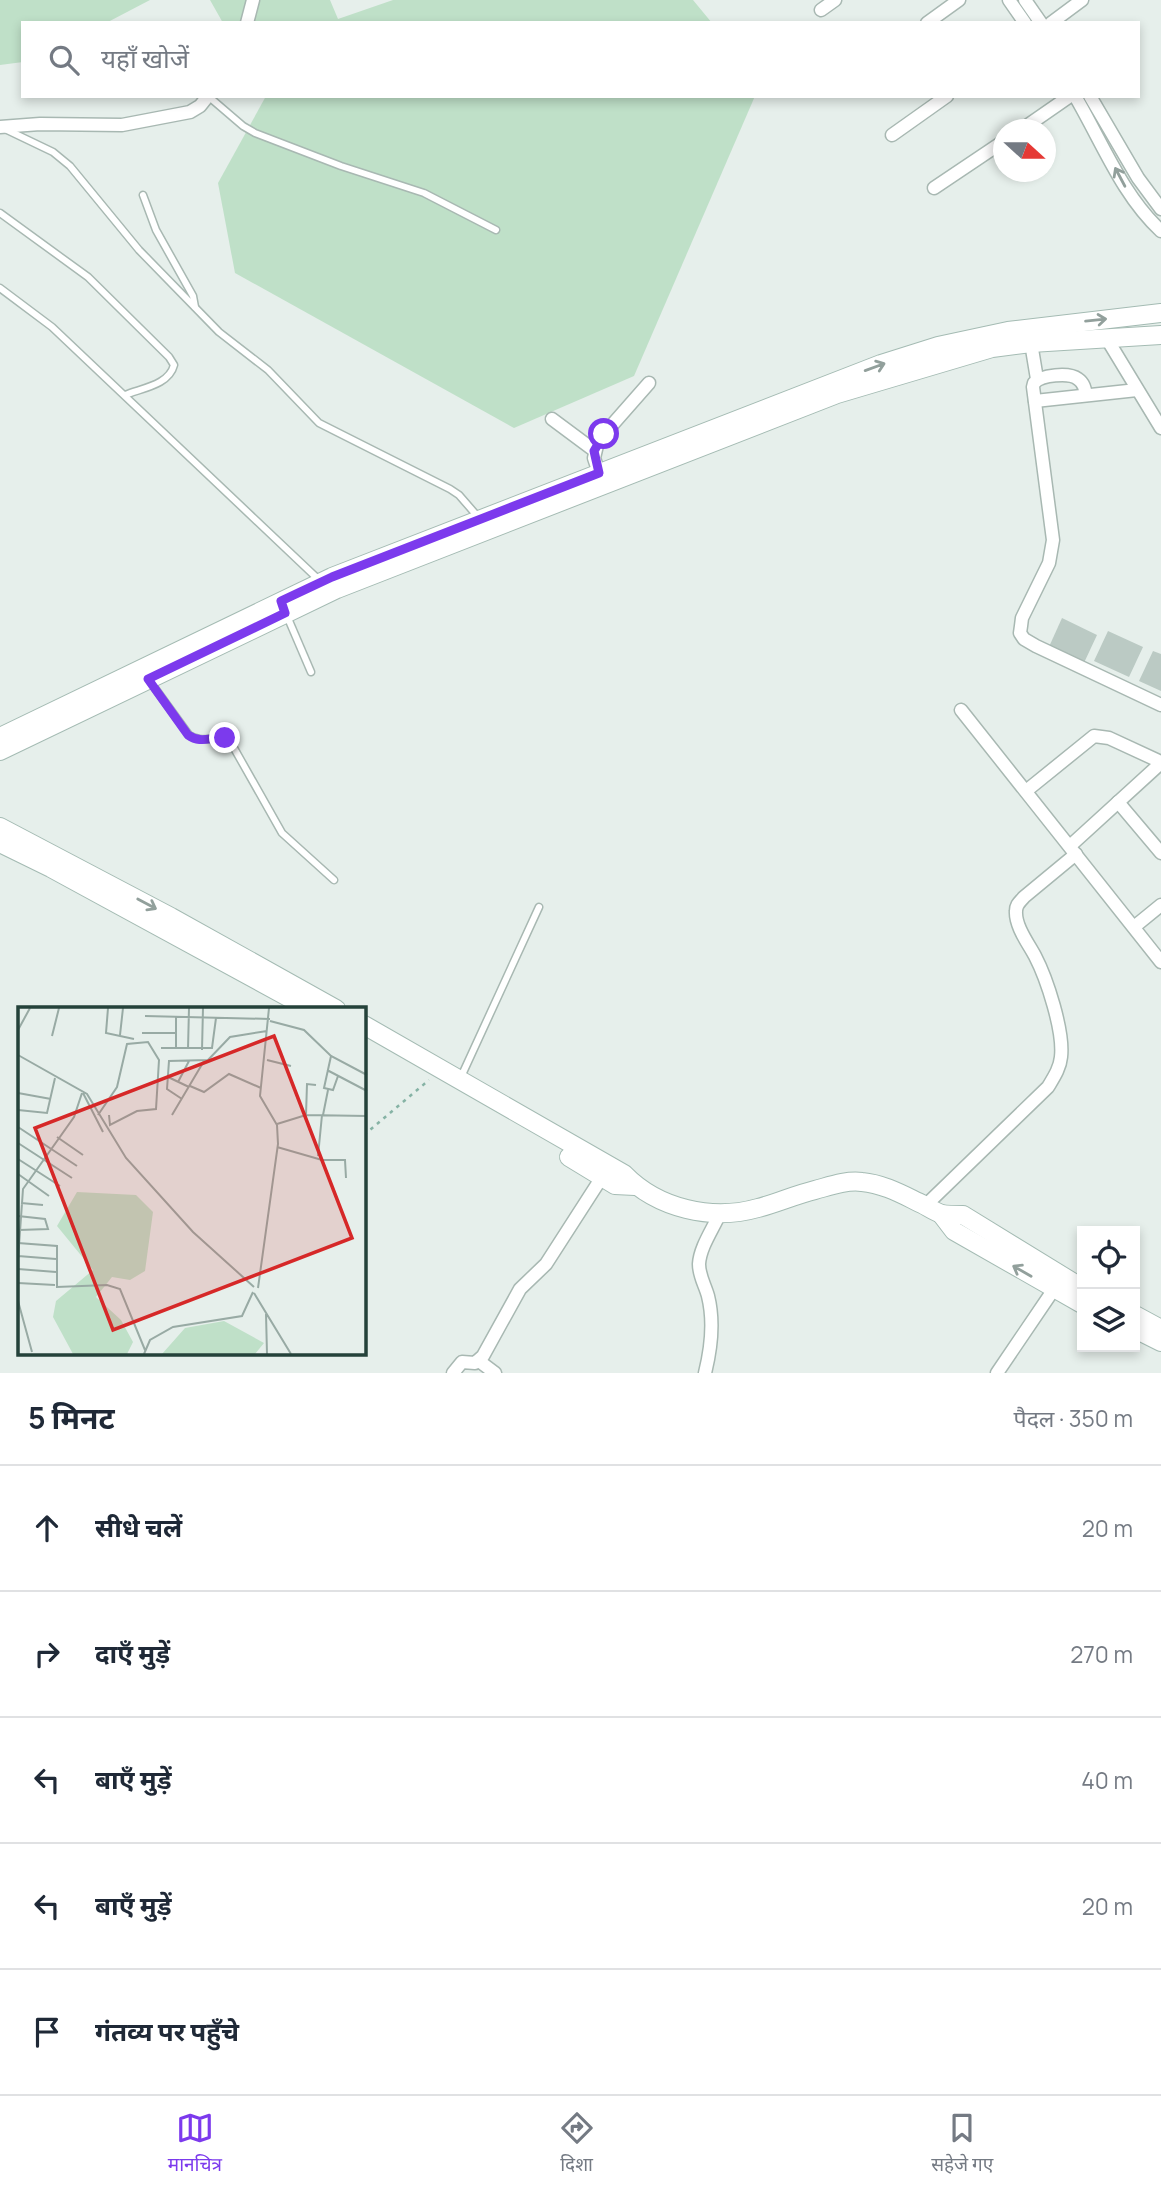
<!DOCTYPE html>
<html lang="hi">
<head>
<meta charset="utf-8">
<style>
	:root { --surface:#fff; --page:#f6f6f7; --text:#1f2937; --muted:#747a83; --line:#e0e1e3; --accent:#7c3aed }
	body { margin:0; font-family:Manrope,"Noto Sans Devanagari",sans-serif; background:var(--page); color:var(--text) }
	.controls { position:absolute; right:21px; bottom:21px; display:grid; overflow:hidden; border-radius:0px; box-shadow:0 4px 10px #0003 }
	.controls button { width:63px; height:63px; display:grid; place-items:center; padding:0; border:0; border-bottom:2px solid var(--line); background:var(--surface); color:var(--text); font:35px sans-serif }
	.compass { position:absolute; left:993px; top:119px; width:63px; height:63px; border-radius:50%; background:var(--surface); box-shadow:0 4px 10px #0003; rotate:111deg }
	.stop { position:absolute; width:21px; height:21px; margin:-16px; border:5px solid #7c3aed; border-radius:50%; background:#fff }
	.stop.end { background:#7c3aed; border-color:#fff; box-shadow:0 2px 7px #0008 }
	.list { margin:0; padding:0; list-style:none }
	h2 { display:flex; justify-content:space-between; align-items:center; height:91px; margin:0; padding:0 28px; font-size:30px }
	h2 small { font-size:23px; font-weight:400; color:var(--muted) }
	.list li { display:grid; grid-template-columns:46px 1fr auto; gap:21px; align-items:center; box-sizing:border-box; height:126px; padding:0 28px; border-top:2px solid var(--line) }
	.list b { display:block; font-size:26px; white-space:nowrap }
	.list em { font-size:23px; font-style:normal; color:var(--muted) }
	.icon { flex:none; width:38px; height:38px; fill:none; stroke:currentColor; stroke-width:2; stroke-linecap:round; stroke-linejoin:round }
	.map { position:relative; flex:none; width:1161px; height:1373px; overflow:hidden }
	.search { position:absolute; background:var(--surface); box-shadow:0 4px 10px #0003; left:21px; right:21px; top:21px; height:77px; display:flex; align-items:center; gap:18px; box-sizing:border-box; padding:0 24px; border-radius:0px; color:var(--muted); font-size:26px }
	.sheet { height:721px; background:var(--surface) }
	nav { display:flex; justify-content:space-around; align-items:center; box-sizing:border-box; height:98px; border-top:2px solid var(--line); background:var(--surface); font-size:19px; color:var(--muted) }
	nav a { display:grid; justify-items:center; gap:4px }
	nav .on { color:var(--accent) }
	.map>svg:first-child { display:block }
	.green { fill:#bfe0c8 }
	.building { fill:#bbcac4 }
	.lines { fill:none; stroke-linecap:round; stroke-linejoin:round }
	.lane-casing { stroke:#a8b8b2; stroke-width:9 }
	.street-casing { stroke:#a8b8b2; stroke-width:15 }
	.secondary-casing { stroke:#a4bbb3; stroke-width:20 }
	.path { stroke:#86b3a5; stroke-width:2.5; stroke-dasharray:3.5 5; stroke-linecap:butt }
	.lane { stroke:#fff; stroke-width:6 }
	.street { stroke:#fff; stroke-width:12 }
	.secondary { stroke:#fff; stroke-width:18 }
	.oneway { stroke:#92a09c }
	.route { stroke:#7c3aed; stroke-width:9 }
	.inset-road { fill:none; stroke:#98aaa4; stroke-width:2 }
	.view { fill:#d62828; fill-opacity:0.15; stroke:#d62828; stroke-width:3.5 }
	.inset-edge { fill:none; stroke:#24423a; stroke-width:3.5 }
</style>
</head>
<body>
<div class="map">
<svg width="1161" height="1373" viewBox="0 0 1161 1373">
	<rect width="100%" height="100%" fill="#e6efeb"/>
	<g class="green">
		<polygon points="0,0 150,0 106,23 23,23 23,62 0,65"/>
		<polygon points="210,0 330,0 338,19 393,0 693,0 712,23 223,23"/>
		<polygon points="266,96 755,96 634,376 514,428 235,273 218,183"/>
	</g>
	<g class="building">
		<polygon points="1062,618 1097,635 1083,665 1048,649"/>
		<polygon points="1108,631 1143,647 1129,677 1094,661"/>
		<polygon points="1153,651 1161,654 1161,691 1139,681"/>
	</g>
	<g class="lines">
		<g class="lane-casing">
			<g id="lane">
				<polyline points="208,96 243,126 255,133 341,166 424,193 496,230"/>
				<polyline points="5,129 53,152 70,166 139,250 219,332 268,370 319,423 450,489 459,495 479,518"/>
				<polyline points="143,195 156,230 193,296 195,307"/>
				<path d="M 0,213 L 88,277 L 169,357 L 174,365 C 169,385 142,388 125,395"/>
				<polyline points="0,288 52,327 318,579"/>
				<polyline points="287,616 311,672"/>
				<path d="M 149,680 L 189,735 C 203,745 216,733 230,741 L 282,833 L 334,880"/>
				<polyline points="461,1077 539,907"/>
			</g>
		</g>
		<g class="street-casing">
			<g id="street">
				<polyline points="1009,0 1025,23"/>
				<polyline points="1025,0 1041,23"/>
				<polyline points="821,10 835,0"/>
				<polyline points="247,23 253,0"/>
				<polyline points="927,23 959,0"/>
				<polyline points="1051,23 1082,0"/>
				<path d="M 1075,96 C 1102,142 1122,195 1161,231"/>
				<polyline points="1090,96 1138,178 1161,209"/>
				<polyline points="0,127 40,124 122,125 190,112 200,106 208,96"/>
				<polyline points="1021,130 1070,96"/>
				<polyline points="892,135 947,96"/>
				<polyline points="934,188 1004,141"/>
				<polyline points="1107,339 1161,428"/>
				<polyline points="1031,343 1037,379"/>
				<path d="M 1086,395 C 1085,389 1084,383 1078,379 C 1069,372 1041,375 1034,383 L 1033,387 L 1053,540 L 1049,563 L 1022,618 L 1021,626 L 1020,633 L 1024,639 L 1036,646 L 1161,705"/>
				<polyline points="1035,401 1137,390"/>
				<polyline points="552,419 595,451"/>
				<polyline points="599,473 594,458 598,441 649,383"/>
				<polyline points="961,710 1161,962"/>
				<polyline points="1026,791 1094,736 1109,738 1161,762"/>
				<polyline points="1118,802 1161,853"/>
				<polyline points="1070,846 1161,763"/>
				<polyline points="1134,927 1161,905"/>
				<path d="M 925,1206 L 1048,1087 C 1054,1077 1060,1068 1061,1057 C 1064,1031 1047,979 1035,956 C 1028,943 1015,926 1016,911 C 1016,904 1020,902 1024,897 L 1076,854"/>
				<polyline points="479,1361 495,1373"/>
				<polyline points="453,1373 462,1362 475,1363 483,1356 520,1289 546,1264 602,1177"/>
				<path d="M 705,1373 C 711,1349 714,1320 708,1296 C 705,1285 699,1276 699,1264 C 700,1247 713,1229 720,1213"/>
				<polyline points="997,1373 1054,1289"/>
			</g>
		</g>
		<g class="secondary-casing">
			<g id="secondary">
				<polyline points="0,737 332,577 881,364 938,346 1008,331 1161,313"/>
				<polyline points="0,751 337,589 837,394 992,348 1031,343 1161,335"/>
				<polyline points="0,827 171,917 336,1009"/>
				<polyline points="0,843 51,868 310,1009"/>
				<path d="M 364,1025 L 624,1174 C 658,1209 712,1221 758,1208 C 777,1203 795,1195 815,1190 C 830,1186 846,1180 862,1182 C 884,1184 903,1195 922,1204 C 928,1207 935,1212 942,1214 C 948,1215 957,1215 963,1215 L 1082,1288"/>
				<polyline points="569,1157 615,1185 635,1186"/>
				<polyline points="941,1214 954,1231 1082,1304"/>
				<polyline points="1135,1315 1161,1329"/>
				<polyline points="1135,1329 1161,1342"/>
			</g>
		</g>
		<polyline class="path" points="364,1135 429,1080"/>
		<use href="#lane" class="lane"/>
		<use href="#street" class="street"/>
		<use href="#secondary" class="secondary"/>
	</g>
	<defs><path id="oneway-shaft" d="M-6 0H5M1.5-3L5.5 0L1.5 3" fill="none" stroke-width="1.6" stroke-linecap="round" stroke-linejoin="round" transform="scale(1.75)"/></defs>
	<g class="oneway">
		<use href="#oneway-shaft" transform="translate(1120 177) rotate(-118)"/>
		<use href="#oneway-shaft" transform="translate(1096 320) rotate(-6)"/>
		<use href="#oneway-shaft" transform="translate(875 367) rotate(-20)"/>
		<use href="#oneway-shaft" transform="translate(147 904) rotate(28)"/>
		<use href="#oneway-shaft" transform="translate(1022 1271) rotate(-150)"/>
	</g>
	<g class="lines">
		<path class="route" d="M 225,738 C 210,737 201,744 188,735 L 148,679 L 285,613 L 281,601 L 332,577 L 599,473 L 594,451 L 604,434"/>
	</g>
	<g transform="translate(18 1007)">
		<rect width="348" height="348" fill="#e6efeb"/>
		<path d="M 59,185 L 118,188 L 135,205 L 127,264 L 112,273 L 94,270 L 78,290 L 103,313 L 115,335 L 109,347 L 55,347 L 35,310 L 38,294 L 75,263 L 39,219 ZM 206,314 L 246,336 L 237,347 L 144,347 L 167,321 Z" fill="#bfe0c8"/>
		<path class="inset-road" d="M 90,1 L 88,26 L 116,32M 127,9 L 252,12M 158,10 L 158,42M 252,14 L 286,23 L 313,49 L 349,68M 0,23 L 12,1M 124,26 L 158,26M 102,28 L 105,1M 34,29 L 41,1M 143,41 L 194,41 L 198,11M 170,42 L 171,1M 184,43 L 185,1M 0,48 L 69,87 L 108,151 L 175,225 L 236,280M 313,49 L 306,81 L 315,83 L 320,69M 249,53 L 273,59M 309,63 L 349,84M 150,70 L 171,80M 160,75 L 171,54M 172,79 L 186,85 L 211,67 L 243,81M 0,86 L 33,92M 65,86 L 85,125M 164,92 L 149,82 L 151,54 L 190,53 L 212,30 L 249,24M 0,103 L 29,106 L 37,71M 80,108 L 99,80 L 109,37 L 130,35 L 141,53 L 138,102 L 119,104 L 92,118 L 91,108M 154,108 L 186,54M 288,108 L 289,77 L 298,78M 305,108 L 310,83M 259,117 L 288,108 L 349,109M 0,120 L 59,159M 39,130 L 65,148M 0,136 L 54,171M 259,140 L 304,153 L 327,153 L 328,171M 300,149 L 304,108M 0,152 L 42,179M 0,167 L 31,189M 3,196 L 25,198M 0,209 L 27,212 L 30,222 L 1,223M 0,236 L 39,239 L 39,280 L 89,278 L 102,282 L 127,343M 0,249 L 38,252M 0,253 L 5,182 L 56,110 L 64,86M 0,262 L 38,265M 0,276 L 37,278M 240,281 L 260,137 L 259,118 L 242,89 L 251,1M 236,286 L 273,347M 0,294 L 14,345M 248,307 L 249,347M 126,347 L 132,333 L 155,320 L 224,309 L 235,285"/>
		<path class="view" d="M 256,29 L 334,231 L 95,323 L 17,121 Z"/>
		<rect width="348" height="348" class="inset-edge"/>
	</g>
</svg>
<div class="controls">
<button><svg class="icon" aria-label="locate" viewBox="0 0 24 24"><circle cx="12" cy="12" r="6"/><path d="M12 2v4M12 18v4M2 12h4M18 12h4"/></svg></button>
<button><svg class="icon" aria-label="layers" viewBox="0 0 24 24"><path d="M12 4l9 5-9 5-9-5zM3 14l9 5 9-5"/></svg></button>
</div>
<svg class="compass" viewBox="-18 -18 36 36"><path d="M0-13l5 13h-10z" fill="#e53935"/><path d="M0 13l5-13h-10z" fill="#747a83"/></svg>
<div class="stop" style="left:604px;top:434px"></div>
<div class="stop end" style="left:225px;top:738px"></div>
<div class="search"><svg class="icon" aria-label="search" viewBox="0 0 24 24"><circle cx="10" cy="10" r="6"/><path d="M15 15l6 6"/></svg>यहाँ खोजें</div>
</div>
<section class="sheet">
<h2>5 मिनट<small>पैदल · 350 m</small></h2>
<ul class="list">
<li><svg class="icon" aria-label="ahead" viewBox="0 0 24 24"><path d="M12 20V5M6 11l6-6 6 6"/></svg><div><b>सीधे चलें</b></div><em>20 m</em></li>
<li><svg class="icon" aria-label="right" viewBox="0 0 24 24"><path d="M7 20v-9h11M14 6l5 5-5 5"/></svg><div><b>दाएँ मुड़ें</b></div><em>270 m</em></li>
<li><svg class="icon" aria-label="left" viewBox="0 0 24 24"><path d="M17 20v-9H6M10 6l-5 5 5 5"/></svg><div><b>बाएँ मुड़ें</b></div><em>40 m</em></li>
<li><svg class="icon" aria-label="left" viewBox="0 0 24 24"><path d="M17 20v-9H6M10 6l-5 5 5 5"/></svg><div><b>बाएँ मुड़ें</b></div><em>20 m</em></li>
<li><svg class="icon" aria-label="arrive" viewBox="0 0 24 24"><path d="M6 21V4h12l-3 4 3 4H6"/></svg><div><b>गंतव्य पर पहुँचे</b></div></li>
</ul>
</section>
<nav>
<a class="on"><svg class="icon" aria-label="map" viewBox="0 0 24 24"><path d="M3 6l6-2 6 2 6-2v14l-6 2-6-2-6 2zM9 4v14M15 6v14"/></svg>मानचित्र</a>
<a><svg class="icon" aria-label="directions" viewBox="0 0 24 24"><path d="M12 3l9 9-9 9-9-9zM9 14v-3h6M13 9l2 2-2 2"/></svg>दिशा</a>
<a><svg class="icon" aria-label="saved" viewBox="0 0 24 24"><path d="M7 4h10v16l-5-4-5 4z"/></svg>सहेजे गए</a>
</nav>
</body>
</html>
